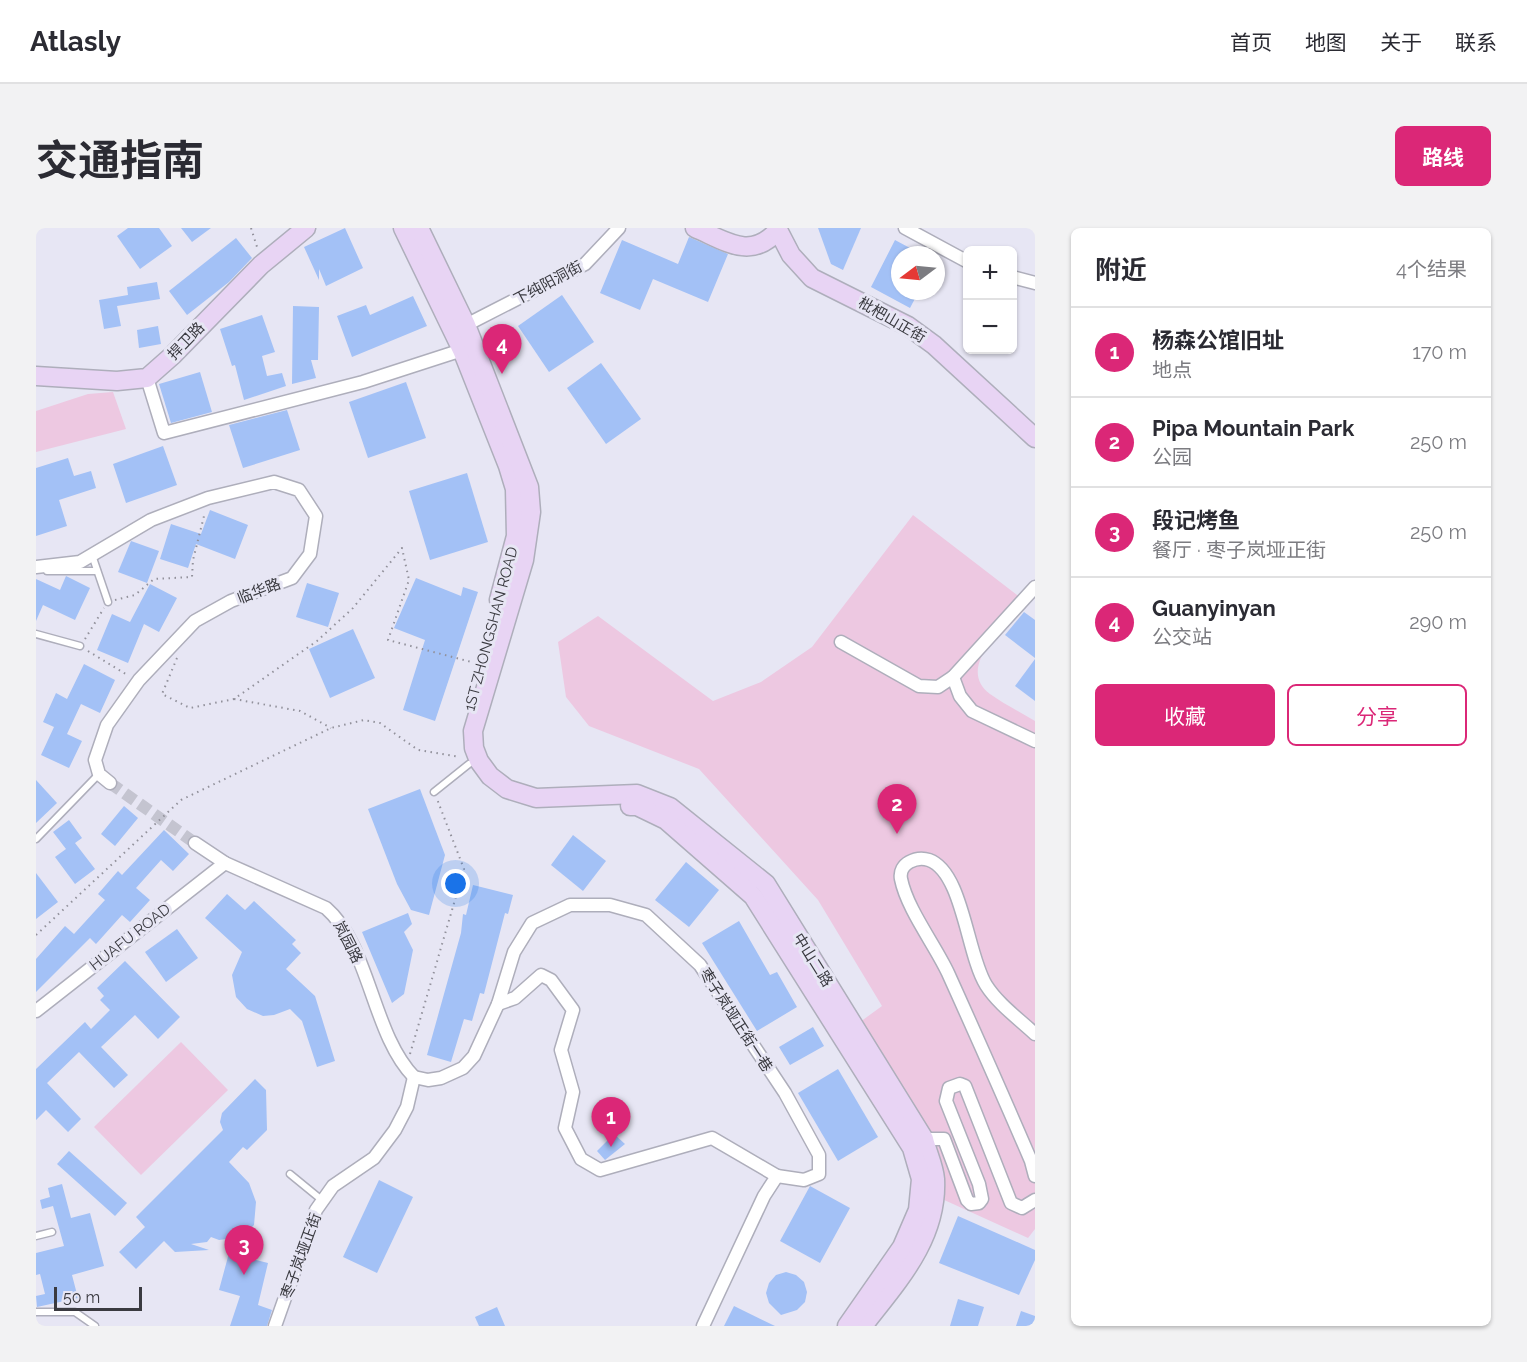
<!DOCTYPE html>
<html lang="zh">
<head>
<meta charset="utf-8">
<style>
	:root { --surface:#fff; --page:#f2f2f3; --text:#2b2b33; --muted:#7c7c81; --line:#e1e1e2; --accent:#db2777 }
	body { margin:0; font-family:Raleway,"Noto Sans SC",sans-serif; background:var(--page); color:var(--text) }
	.controls { position:absolute; right:18px; top:18px; display:grid; overflow:hidden; border-radius:9px; box-shadow:0 2px 4px #0004 }
	.controls button { width:54px; height:54px; display:grid; place-items:center; padding:0; border:0; border-bottom:2px solid var(--line); background:var(--surface); color:var(--text); font:30px sans-serif }
	.compass { position:absolute; left:855px; top:18px; width:54px; height:54px; border-radius:50%; background:var(--surface); box-shadow:0 2px 4px #0004; rotate:254deg }
	.scale { position:absolute; left:18px; bottom:15px; width:88px; box-sizing:border-box; padding-left:6px; border:3px solid #3a3a40; border-top:0; font-size:16px; line-height:21px; white-space:nowrap; color:#3a3a40; -webkit-text-stroke:4px #e7e6f4; paint-order:stroke }
	.you { position:absolute; left:420px; top:656px; width:21px; height:21px; margin:-15px; border:4px solid #fff; border-radius:50%; background:#1a73e8; box-shadow:0 0 0 9px #1a73e833 }
	.badge { display:grid; place-items:center; width:39px; height:39px; border-radius:50%; background:var(--accent); color:#fff; font-size:20px; font-weight:700 }
	.pin { position:absolute; translate:-50% -50px; filter:drop-shadow(0 2px 3px #0008) }
	.pin::after { content:''; position:absolute; top:32px; width:21px; height:18px; background:inherit; clip-path:polygon(0 0,100% 0,50% 100%) }
	.list { margin:0; padding:0; list-style:none }
	h2 { display:flex; justify-content:space-between; align-items:center; height:78px; margin:0; padding:0 24px; font-size:26px }
	h2 small { font-size:20px; font-weight:400; color:var(--muted) }
	.list li { display:grid; grid-template-columns:39px 1fr auto; gap:18px; align-items:center; box-sizing:border-box; height:90px; padding:0 24px; border-top:2px solid var(--line) }
	.list b { display:block; font-size:22px; white-space:nowrap }
	.list p { margin:0; font-size:20px; white-space:nowrap; color:var(--muted) }
	.list em { font-size:20px; font-style:normal; color:var(--muted) }
	.actions { display:flex; gap:12px; padding:18px 24px }
	.actions a { flex:1; padding:14px 0; border:2px solid var(--accent); border-radius:9px; text-align:center; font-size:21px; color:var(--accent) }
	.actions .main { background:var(--accent); color:#fff }
	.map { position:relative; flex:none; width:999px; height:1098px; overflow:hidden; border-radius:9px }
	header { display:flex; align-items:center; gap:36px; box-sizing:border-box; height:84px; padding:0 30px; background:var(--surface); border-bottom:2px solid var(--line) }
	header strong { font-size:28px }
	nav { display:flex; gap:33px; margin-inline-start:auto; font-size:21px }
	.intro { display:flex; align-items:center; justify-content:space-between; box-sizing:border-box; height:144px; padding:0 36px }
	h1 { margin:0; font-size:42px }
	.button { padding:15px 27px; border-radius:9px; background:var(--accent); color:#fff; font-size:21px; font-weight:700 }
	main { display:flex; gap:36px; padding:0 36px }
	aside { flex:1; background:var(--surface); border-radius:9px; box-shadow:0 2px 4px #0004 }
	.map>svg:first-child { display:block }
	.green { fill:#edc8e1 }
	.building { fill:#a3c1f6 }
	.lines { fill:none; stroke-linecap:round; stroke-linejoin:round }
	.street-tunnel { stroke:#c4c4d0; stroke-width:12; stroke-dasharray:12 6; stroke-linecap:butt }
	.lane-casing { stroke:#aeaebb; stroke-width:9 }
	.street-casing { stroke:#aeaebb; stroke-width:15 }
	.secondary-casing { stroke:#aeaebb; stroke-width:21 }
	.path { stroke:#92919b; stroke-width:2; stroke-dasharray:1.5 4.5; stroke-linecap:butt }
	.lane { stroke:#fff; stroke-width:6 }
	.street { stroke:#fff; stroke-width:12 }
	.secondary { stroke:#e8d4f4; stroke-width:18 }
	.labels { text-anchor:middle; stroke-width:6; stroke-linejoin:round; paint-order:stroke }
	.street-label { font-size:15px; fill:#3a3a40; stroke:#e7e6f4 }
</style>
</head>
<body>
<header>
<strong>Atlasly</strong>
<nav><a>首页</a><a>地图</a><a>关于</a><a>联系</a></nav>
</header>
<div class="intro"><h1>交通指南</h1><a class="button">路线</a></div>
<main>
<div class="map">
<svg width="999" height="1098" viewBox="0 0 999 1098">
	<rect width="100%" height="100%" fill="#e7e6f4"/>
	<g class="green">
		<polygon points="77,164 90,201 0,224 0,183 52,166"/>
		<path d="M 877,287 L 990,374 C 971,396 918,439 954,466 C 968,476 984,484 999,493 L 999,1001 L 992,1010 L 906,971 L 824,794 L 846,778 L 782,672 L 663,541 L 553,498 L 530,469 L 522,414 L 562,388 L 677,473 L 725,454 L 776,419 Z"/>
		<polygon points="145,814 192,862 105,947 58,899"/>
	</g>
	<g class="building">
		<polygon points="92,0 123,0 136,18 104,41 81,8"/>
		<polygon points="145,0 175,0 156,14"/>
		<polygon points="309,0 327,40 290,58 283,41 283,52 268,19"/>
		<polygon points="782,0 825,0 807,42 795,36"/>
		<polygon points="653,9 692,26 672,74 617,51 604,82 564,65 586,12 642,36"/>
		<polygon points="200,10 216,30 193,54 151,87 133,63"/>
		<polygon points="859,12 887,27 864,27 864,63 883,63 874,80 835,59"/>
		<polygon points="121,54 124,71 81,78 85,98 68,101 63,72 92,67 91,59"/>
		<polygon points="526,67 558,114 513,144 482,98"/>
		<polygon points="377,68 391,98 316,129 301,88 330,77 334,87"/>
		<polygon points="257,78 283,79 282,132 275,132 280,150 256,156"/>
		<polygon points="226,87 239,124 226,128 231,148 246,145 250,158 208,172 199,137 196,138 184,101"/>
		<polygon points="122,98 125,116 103,120 101,102"/>
		<polygon points="565,135 605,191 570,216 531,160"/>
		<polygon points="164,144 176,184 135,195 123,156"/>
		<polygon points="370,154 390,210 332,230 313,174"/>
		<polygon points="251,182 264,222 207,240 193,197"/>
		<polygon points="127,218 141,257 90,275 77,236"/>
		<polygon points="32,230 38,248 55,243 60,260 23,272 31,298 0,308 0,240"/>
		<polygon points="431,245 452,314 394,332 373,263"/>
		<polygon points="174,282 212,297 199,331 160,316 152,340 124,331 135,296 165,306"/>
		<polygon points="95,313 123,323 111,355 82,344"/>
		<polygon points="30,348 54,360 39,392 7,377 0,393 0,351 24,362"/>
		<polygon points="380,350 425,368 427,359 442,364 399,493 367,482 389,412 358,400"/>
		<polygon points="271,355 303,365 292,399 260,389"/>
		<polygon points="114,356 141,370 123,404 108,396 92,435 61,422 76,386 94,394"/>
		<polygon points="988,384 999,392 999,430 969,407"/>
		<polygon points="317,401 339,450 294,470 273,421"/>
		<polygon points="999,431 999,473 979,458"/>
		<polygon points="48,436 79,452 64,485 45,476 31,506 46,513 33,540 5,527 18,499 7,494 20,465 31,471"/>
		<polygon points="0,552 21,575 0,595"/>
		<polygon points="384,561 409,627 393,687 375,682 361,656 332,581"/>
		<polygon points="88,578 102,590 79,618 65,606"/>
		<polygon points="33,592 46,610 39,615 59,641 39,656 19,629 30,621 17,604"/>
		<polygon points="128,602 153,626 137,643 125,632 100,660 114,672 94,694 86,687 60,716 54,710 0,764 0,731 29,698 38,706 69,672 62,666 82,643 86,647"/>
		<polygon points="537,607 570,633 547,663 515,637"/>
		<polygon points="650,634 683,662 653,699 619,672"/>
		<polygon points="0,645 22,674 0,691"/>
		<polygon points="437,657 477,667 472,686 469,685 448,766 444,765 436,793 428,791 415,834 391,827 425,705 427,686 430,687"/>
		<polygon points="191,666 209,682 218,673 260,712 256,716 265,725 250,741 279,768 299,833 281,839 266,793 254,781 238,787 227,788 211,781 200,769 196,747 206,724 169,690"/>
		<polygon points="372,685 376,696 368,704 377,722 368,766 356,775 326,704"/>
		<polygon points="703,693 734,747 741,744 761,779 721,803 666,715"/>
		<polygon points="141,701 162,730 130,754 109,724"/>
		<polygon points="89,733 144,789 122,811 99,787 65,819 92,847 78,860 43,824 11,855 45,891 32,904 10,882 0,892 0,841 49,794 55,801 74,782 64,772 68,768 61,760"/>
		<polygon points="777,799 788,818 754,837 743,819"/>
		<polygon points="802,841 842,909 802,933 762,865"/>
		<polygon points="219,851 230,862 231,902 211,922 207,919 193,934 213,955 220,974 218,997 206,1009 183,1012 175,1009 171,1014 155,1016 173,1022 139,1024 128,1013 100,1041 83,1024 109,999 100,989 187,902 184,894 186,885"/>
		<polygon points="578,906 589,916 569,932 561,923"/>
		<polygon points="33,923 91,975 79,988 21,936"/>
		<polygon points="343,952 377,969 341,1045 307,1029"/>
		<polygon points="26,956 35,990 54,985 68,1038 36,1047 42,1070 1,1079 0,1068 9,1066 4,1046 0,1047 0,1025 28,1018 17,978 6,981 4,972 14,969 12,960"/>
		<polygon points="774,958 814,980 784,1035 744,1013"/>
		<polygon points="922,988 999,1022 999,1032 983,1067 903,1035"/>
		<polygon points="193,1025 232,1035 222,1077 236,1082 231,1098 194,1098 204,1068 183,1062"/>
		<polygon points="750,1044 760,1047 768,1054 771,1064 769,1074 761,1082 745,1087 733,1075 730,1065 733,1055 740,1047"/>
		<polygon points="922,1071 948,1079 942,1098 914,1098"/>
		<polygon points="698,1078 739,1098 688,1098"/>
		<polygon points="461,1079 469,1098 443,1098 439,1089"/>
		<polygon points="985,1083 999,1088 999,1098 980,1098"/>
	</g>
	<g class="lines">
		<polyline class="street-tunnel" points="74,555 159,615"/>
		<g class="lane-casing">
			<g id="lane">
				<polyline points="56,327 72,374"/>
				<polyline points="11,343 61,343"/>
				<polyline points="0,406 44,418"/>
				<polyline points="398,564 433,536"/>
				<polyline points="0,611 63,546"/>
				<polyline points="254,946 287,973"/>
				<polyline points="0,1008 16,1004"/>
				<polyline points="0,1084 39,1084 59,1098"/>
			</g>
		</g>
		<g class="street-casing">
			<g id="street">
				<polyline points="869,0 932,34"/>
				<polyline points="976,49 999,55"/>
				<polyline points="430,97 549,36 583,0"/>
				<polyline points="111,150 128,205 327,154 426,122"/>
				<polyline points="0,339 44,334 115,292 172,270 238,254 263,262 280,288 274,326 256,350 195,373 159,393 103,452 71,497 59,532 63,546 74,555"/>
				<polyline points="805,414 883,458 902,459 917,449 999,359"/>
				<polyline points="917,449 924,468 936,483 999,513"/>
				<path d="M 159,615 L 189,635 L 290,680 C 334,718 336,806 378,849"/>
				<polyline points="462,776 479,770 505,747 515,752 537,782 525,822 537,864 529,900 545,931 564,942 676,910 741,948 728,968 667,1098"/>
				<polyline points="0,783 189,635"/>
				<path d="M 999,806 C 983,791 962,776 950,757 C 931,727 927,644 893,632 C 881,628 862,635 865,651 C 871,681 899,717 912,745 C 940,807 968,870 995,933 L 999,948"/>
				<polyline points="378,849 392,852 405,850 427,840 438,828 462,776 478,724 496,695 534,677 574,677 610,687 664,737 749,865 783,927 783,946 768,952 741,948"/>
				<polyline points="888,911 908,911 931,972 935,976 943,975 946,971 943,956 910,873 913,860 924,856 929,858 975,975 986,980 999,972"/>
				<polyline points="239,1098 280,982 297,958 338,930 359,902 371,879 378,849"/>
			</g>
		</g>
		<g class="secondary-casing">
			<g id="secondary">
				<polyline points="367,0 426,122 472,238 479,261 480,308 463,372"/>
				<path d="M 383,0 L 430,97 L 493,259 L 495,284 L 488,332 L 437,503 L 438,520 L 443,533 L 454,548 L 471,561 L 500,570 L 601,566 L 634,579 L 730,656 L 888,911 C 891,924 898,938 899,951 C 902,1011 861,1054 827,1098"/>
				<path d="M 659,0 C 690,13 715,33 742,2"/>
				<polyline points="741,0 755,27 776,50 872,98 898,117 999,210"/>
				<polyline points="0,148 81,153 111,150 137,127 225,37 270,0"/>
				<polyline points="594,578 601,578 630,592 717,668 876,920 885,951 882,982 866,1019 811,1098"/>
			</g>
		</g>
		<g class="path">
			<polyline points="215,0 222,22"/>
			<polyline points="79,372 99,367 118,351 156,349 157,332 169,284"/>
			<polyline points="49,411 68,380"/>
			<polyline points="52,423 93,448"/>
			<polyline points="141,430 126,466 154,480 198,471 281,413 317,380 366,320 373,352 352,412 443,436"/>
			<polyline points="198,471 264,483 295,500"/>
			<polyline points="0,707 145,572 295,500 328,492 344,495 382,522 424,529"/>
			<polyline points="374,826 428,641 401,571"/>
		</g>
		<use href="#lane" class="lane"/>
		<use href="#street" class="street"/>
		<use href="#secondary" class="secondary"/>
	</g>
	<g class="labels">
		<g class="street-label">
			<text transform="translate(512 55) rotate(-28)" y="5">下纯阳洞街</text>
			<text transform="translate(856 92) rotate(30)" y="5">枇杷山正街</text>
			<text transform="translate(150 113) rotate(-46)" y="5">捍卫路</text>
			<text transform="translate(223 363) rotate(-21)" y="5">临华路</text>
			<text transform="translate(455 401) rotate(-75)" y="5">1ST ZHONGSHAN ROAD</text>
			<text transform="translate(94 709) rotate(-38)" y="5">HUAFU ROAD</text>
			<text transform="translate(312 714) rotate(63)" y="5">岚园路</text>
			<text transform="translate(777 732) rotate(58)" y="5">中山二路</text>
			<text transform="translate(700 792) rotate(57)" y="5">枣子岚垭正街一巷</text>
			<text transform="translate(265 1028) rotate(-70)" y="5">枣子岚垭正街</text>
		</g>
	</g>
</svg>
<div class="controls">
<button>+</button>
<button>−</button>
</div>
<svg class="compass" viewBox="-18 -18 36 36"><path d="M0-13l5 13h-10z" fill="#e53935"/><path d="M0 13l5-13h-10z" fill="#7c7c81"/></svg>
<div class="scale">50 m</div>
<div class="you"></div>
<div class="pin badge" style="left:575px;top:919px">1</div>
<div class="pin badge" style="left:861px;top:606px">2</div>
<div class="pin badge" style="left:208px;top:1047px">3</div>
<div class="pin badge" style="left:466px;top:146px">4</div>
</div>
<aside>
<h2>附近<small>4个结果</small></h2>
<ul class="list">
<li><span class="badge">1</span><div><b>杨森公馆旧址</b><p>地点</p></div><em>170 m</em></li>
<li><span class="badge">2</span><div><b>Pipa Mountain Park</b><p>公园</p></div><em>250 m</em></li>
<li><span class="badge">3</span><div><b>段记烤鱼</b><p>餐厅 · 枣子岚垭正街</p></div><em>250 m</em></li>
<li><span class="badge">4</span><div><b>Guanyinyan</b><p>公交站</p></div><em>290 m</em></li>
</ul>
<div class="actions"><a class="main">收藏</a><a>分享</a></div>
</aside>
</main>
</body>
</html>
